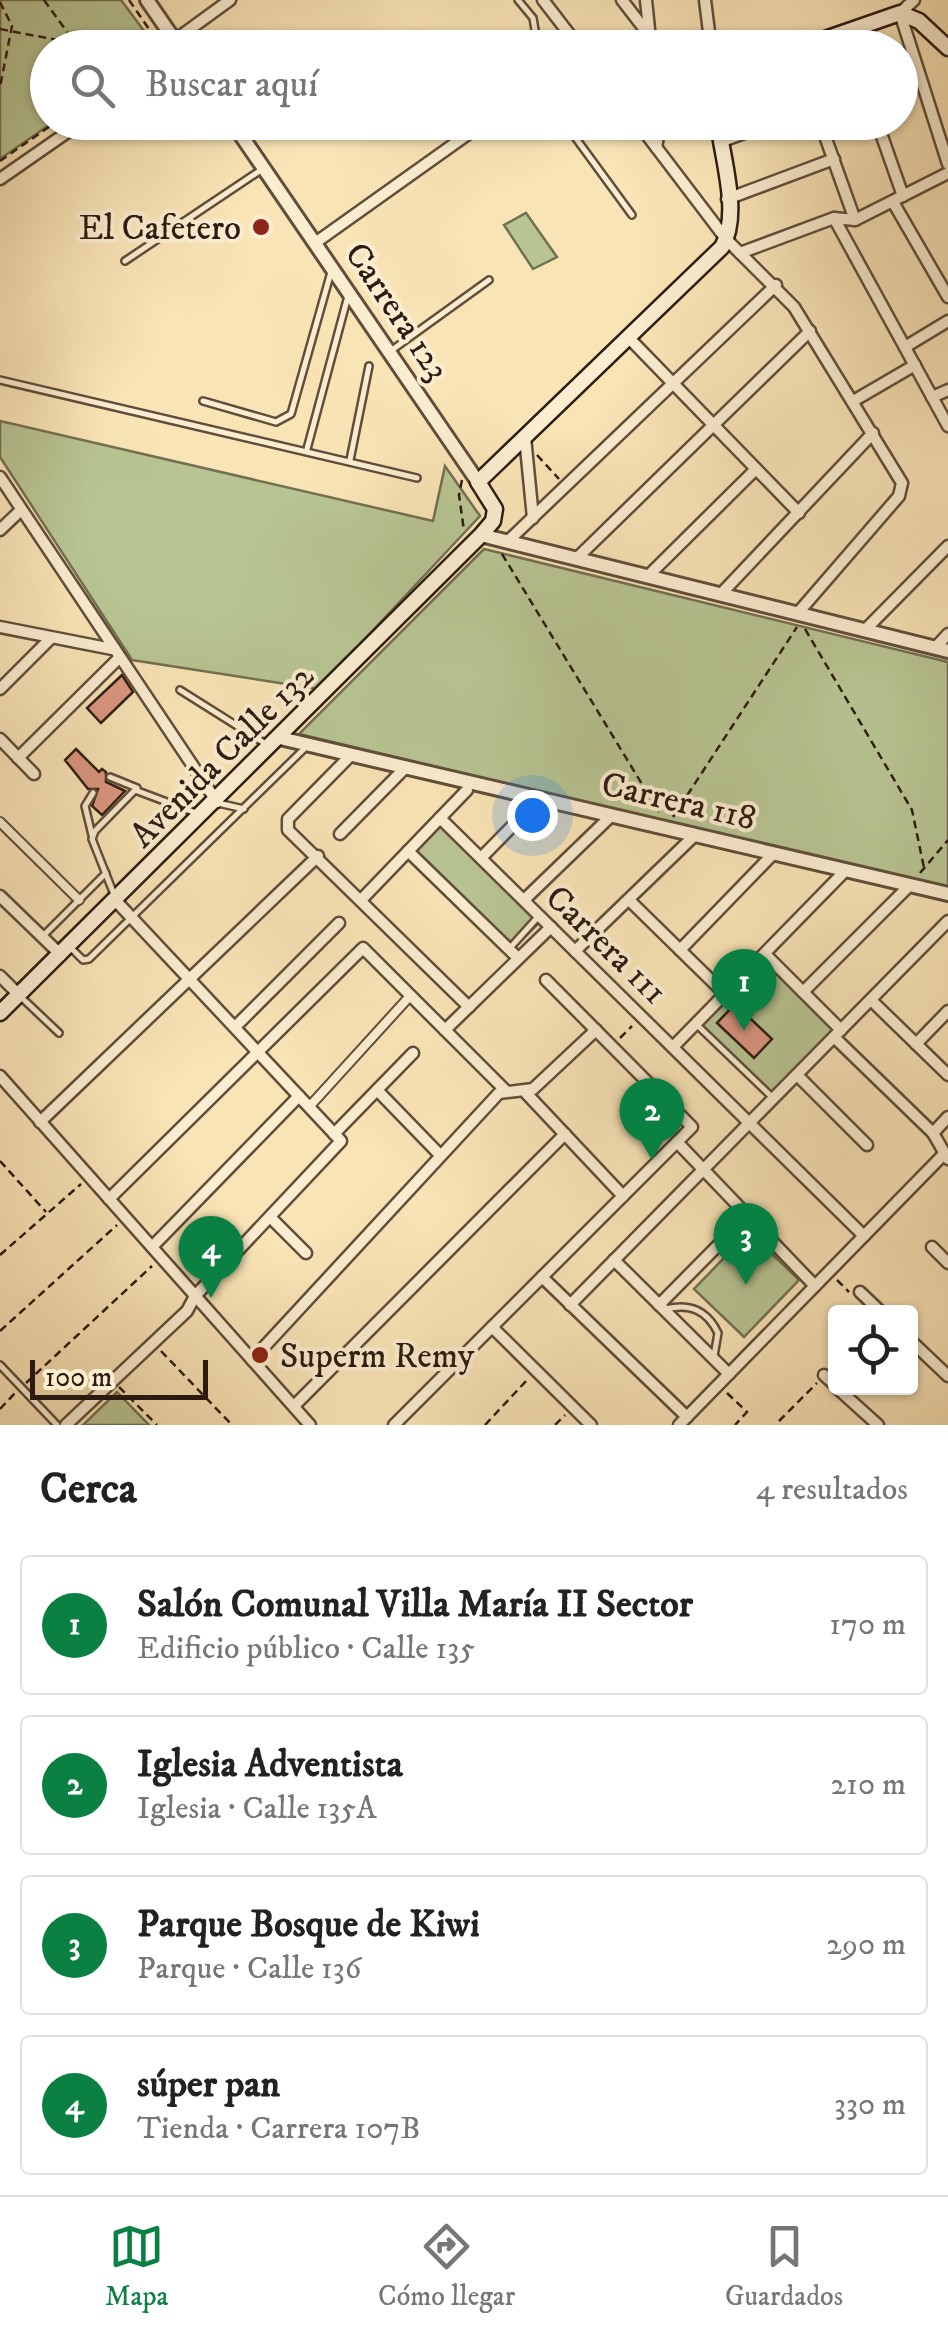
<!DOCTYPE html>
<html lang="es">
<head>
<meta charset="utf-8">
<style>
	:root { --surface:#fff; --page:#f2f2f2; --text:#222; --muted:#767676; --line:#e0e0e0; --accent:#0b8043 }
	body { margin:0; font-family:"IM FELL DW Pica",serif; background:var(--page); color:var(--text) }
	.controls { position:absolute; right:30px; bottom:30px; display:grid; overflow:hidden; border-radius:10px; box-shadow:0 2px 8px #0004 }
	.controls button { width:90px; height:90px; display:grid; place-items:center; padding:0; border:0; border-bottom:2px solid var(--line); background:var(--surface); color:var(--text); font:50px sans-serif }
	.scale { position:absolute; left:30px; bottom:25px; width:178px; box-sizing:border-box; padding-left:10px; border:5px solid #2d1b12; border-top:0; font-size:28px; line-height:35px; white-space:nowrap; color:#2d1b12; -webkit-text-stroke:8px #fbedd0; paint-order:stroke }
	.you { position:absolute; left:532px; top:815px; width:35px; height:35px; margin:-25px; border:8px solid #fff; border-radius:50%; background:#1a73e8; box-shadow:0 0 0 15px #1a73e833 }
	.badge { display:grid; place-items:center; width:65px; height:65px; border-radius:50%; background:var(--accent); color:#fff; font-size:32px; font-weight:700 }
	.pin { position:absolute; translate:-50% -82px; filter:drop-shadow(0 2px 5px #0008) }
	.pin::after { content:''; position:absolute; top:52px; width:35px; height:30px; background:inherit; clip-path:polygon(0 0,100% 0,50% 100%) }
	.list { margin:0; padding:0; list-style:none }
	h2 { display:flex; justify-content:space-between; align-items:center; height:130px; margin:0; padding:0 40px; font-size:42px }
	h2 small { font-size:32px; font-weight:400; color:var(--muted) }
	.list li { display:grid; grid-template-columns:65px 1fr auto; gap:30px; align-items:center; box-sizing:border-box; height:140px; margin:0 20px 20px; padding:0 20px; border:2px solid var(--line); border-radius:10px }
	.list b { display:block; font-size:38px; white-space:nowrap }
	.list p { margin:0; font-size:32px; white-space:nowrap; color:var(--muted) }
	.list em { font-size:32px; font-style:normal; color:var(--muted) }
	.icon { flex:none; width:55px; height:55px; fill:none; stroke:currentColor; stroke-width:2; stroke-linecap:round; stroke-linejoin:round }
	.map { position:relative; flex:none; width:948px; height:1425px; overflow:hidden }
	.search { position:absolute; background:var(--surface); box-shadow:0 2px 8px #0004; left:30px; right:30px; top:30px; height:110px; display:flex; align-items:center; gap:25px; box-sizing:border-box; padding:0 35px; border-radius:55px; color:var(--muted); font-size:38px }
	.sheet { height:770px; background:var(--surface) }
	nav { display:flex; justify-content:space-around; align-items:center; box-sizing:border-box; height:140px; border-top:2px solid var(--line); background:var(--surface); font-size:28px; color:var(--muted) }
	nav a { display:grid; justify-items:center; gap:5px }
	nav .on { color:var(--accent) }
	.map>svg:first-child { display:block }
	.green { fill:#b8c593; stroke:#727052; stroke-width:2.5 }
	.building { fill:#dc9781; stroke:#2d1b12; stroke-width:2.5 }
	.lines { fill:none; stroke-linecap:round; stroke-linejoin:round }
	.service-casing { stroke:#604d3b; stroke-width:10 }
	.pedestrian-casing { stroke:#604d3b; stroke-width:12 }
	.minor-casing { stroke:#604d3b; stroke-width:15 }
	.tertiary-casing { stroke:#604d3b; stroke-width:18 }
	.secondary-casing { stroke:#2d1b12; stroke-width:19 }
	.path { stroke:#2d1b12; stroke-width:2.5; stroke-dasharray:8 5; stroke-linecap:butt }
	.service { stroke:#fbedd0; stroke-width:5 }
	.pedestrian { stroke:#fbedd0; stroke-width:8 }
	.minor { stroke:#fbedd0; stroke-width:10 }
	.tertiary { stroke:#fbedd0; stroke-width:12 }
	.secondary { stroke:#fbedd0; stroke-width:14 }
	.poi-dot { fill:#8f2418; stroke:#fbedd0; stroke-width:4 }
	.labels { text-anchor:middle; stroke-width:8; stroke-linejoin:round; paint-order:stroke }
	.poi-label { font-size:35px; fill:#2d1b12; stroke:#fbedd0; text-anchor:end }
	.street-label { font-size:35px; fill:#2d1b12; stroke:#fbedd0 }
</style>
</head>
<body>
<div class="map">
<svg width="948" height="1425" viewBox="0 0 948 1425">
	<rect width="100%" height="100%" fill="#f9e4b6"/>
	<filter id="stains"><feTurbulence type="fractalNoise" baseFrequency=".002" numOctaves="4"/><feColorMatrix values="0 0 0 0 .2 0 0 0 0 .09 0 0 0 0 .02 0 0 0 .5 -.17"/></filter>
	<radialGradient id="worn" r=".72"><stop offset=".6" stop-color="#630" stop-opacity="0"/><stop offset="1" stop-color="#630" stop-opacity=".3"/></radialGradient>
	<g class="green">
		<polygon points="0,0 121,0 156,47 48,48 48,122 52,123 0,159"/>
		<polygon points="526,213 557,257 533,269 504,225"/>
		<polygon points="0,421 433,521 445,466 480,516 318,689 132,660 0,457"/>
		<polygon points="484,549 948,662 948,890 299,734"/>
		<polygon points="441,824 540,922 514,948 415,850"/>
		<polygon points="765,954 841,1030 774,1098 696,1024"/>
		<polygon points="749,1232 799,1280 744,1337 694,1289"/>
		<polygon points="117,1392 149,1425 83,1425"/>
	</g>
	<g class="building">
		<polygon points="122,675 133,692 101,723 87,708"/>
		<polygon points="76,749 99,772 102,769 106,772 106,782 125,791 102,815 92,806 98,789 88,789 65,760"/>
		<polygon points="735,1004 772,1039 754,1058 717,1023"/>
	</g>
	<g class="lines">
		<g class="service-casing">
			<g id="service">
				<polyline points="518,0 533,18 538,48"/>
				<polyline points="564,122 632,215"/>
				<polyline points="125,261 261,170"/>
				<polyline points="392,350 489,280"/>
				<polyline points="0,380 417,478"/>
				<polyline points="203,401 276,422 291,414 331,272"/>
				<polyline points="307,449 348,296"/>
				<polyline points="350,460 369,366"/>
				<polyline points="180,690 269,746"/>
				<polyline points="110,777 137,788"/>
				<polyline points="218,803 244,809"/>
				<polyline points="92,835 85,806 93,793"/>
				<polyline points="115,897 92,839 95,831 135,790 196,813"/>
				<polyline points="42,937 106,873"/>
				<polyline points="70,947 83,960 89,959 306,747"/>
				<polyline points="509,949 537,918"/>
				<polyline points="21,997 59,1033"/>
				<polyline points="696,1024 773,1098"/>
				<path d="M 666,1309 C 690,1303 707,1310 718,1333 L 714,1356"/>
				<polyline points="0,1365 57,1425"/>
			</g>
		</g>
		<g class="pedestrian-casing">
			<g id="pedestrian">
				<polyline points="0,822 79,900"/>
				<polyline points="309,1107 410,996"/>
			</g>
		</g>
		<g class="minor-casing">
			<g id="minor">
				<polyline points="543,0 580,48"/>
				<polyline points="622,0 649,35"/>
				<polyline points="646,0 651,48"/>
				<polyline points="705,0 711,48"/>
				<polyline points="914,0 900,13 948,164"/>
				<polyline points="847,37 851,48"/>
				<polyline points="175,40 230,0"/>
				<polyline points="637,122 726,239 794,307 902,483 899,496 797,614"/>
				<polyline points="820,122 855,220"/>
				<polyline points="877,122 903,196"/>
				<polyline points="720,142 774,122"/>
				<polyline points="656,147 661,122"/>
				<polyline points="0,179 82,122"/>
				<polyline points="727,199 834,159"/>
				<polyline points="893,202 948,297"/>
				<polyline points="834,218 948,426"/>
				<polyline points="315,243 485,122"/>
				<polyline points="740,253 834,218 855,220 948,173"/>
				<polyline points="628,337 799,513"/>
				<polyline points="905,347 948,321"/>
				<polyline points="932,397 948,390"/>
				<polyline points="855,400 915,365"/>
				<polyline points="525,437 533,518"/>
				<polyline points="0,477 217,802"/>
				<polyline points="0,530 21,510"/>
				<polyline points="507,542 776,285"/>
				<polyline points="576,559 810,331"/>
				<polyline points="647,577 756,469"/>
				<polyline points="720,595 873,433"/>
				<polyline points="0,627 112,649"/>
				<polyline points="864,631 948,546"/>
				<polyline points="935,648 948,634"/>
				<polyline points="0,689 51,638"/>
				<polyline points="0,739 34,774"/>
				<polyline points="351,755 288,819 288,830 469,1007"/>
				<polyline points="18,758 119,658"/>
				<polyline points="440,818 864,1236"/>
				<polyline points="340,834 405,768"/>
				<polyline points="408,851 518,958"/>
				<polyline points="481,858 532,806"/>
				<polyline points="0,896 61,955"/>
				<polyline points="361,900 467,790"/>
				<polyline points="524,900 611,816"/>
				<polyline points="629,900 725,994"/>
				<polyline points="680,950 774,853"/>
				<polyline points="575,951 695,835"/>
				<polyline points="765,954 841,1030"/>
				<polyline points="0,976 19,995"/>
				<polyline points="803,992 910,885"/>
				<polyline points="871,1000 948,1075"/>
				<polyline points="235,1027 339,923"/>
				<polyline points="445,1030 551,927"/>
				<polyline points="834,1037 933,1133 948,1159"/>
				<polyline points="916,1044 948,1011"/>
				<polyline points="673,1047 846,870"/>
				<polyline points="797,1075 867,1145"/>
				<polyline points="0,1076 310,1425"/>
				<polyline points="377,1090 440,1155"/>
				<polyline points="526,1093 623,1196"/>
				<polyline points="40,1122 318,856"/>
				<polyline points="933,1133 948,1117"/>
				<polyline points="334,1134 413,1053"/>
				<polyline points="677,1142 815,1286"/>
				<polyline points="109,1199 363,948 505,1090"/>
				<polyline points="270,1217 306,1253"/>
				<polyline points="152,1247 299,1096"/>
				<polyline points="932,1247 948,1263"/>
				<polyline points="614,1260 729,1374"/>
				<polyline points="542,1277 687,1417"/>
				<polyline points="860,1292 881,1312"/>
				<polyline points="570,1305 948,921"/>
				<polyline points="659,1305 748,1215"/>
				<polyline points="492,1327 591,1425"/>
				<polyline points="910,1340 948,1376"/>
				<polyline points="252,1360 499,1093 533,1089 596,1030"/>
				<polyline points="824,1375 836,1386"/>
				<polyline points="837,1388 878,1425"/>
				<polyline points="294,1406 565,1134"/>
				<polyline points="66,1425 187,1311 195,1296 341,1141 116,901"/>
				<polyline points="394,1425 692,1127 546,980"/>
				<polyline points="679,1425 944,1154"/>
			</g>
		</g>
		<g class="tertiary-casing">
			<g id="tertiary">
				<polyline points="147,0 180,48"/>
				<polyline points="232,122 478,482"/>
				<polyline points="481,535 948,651"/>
				<polyline points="280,738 948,894"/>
			</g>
		</g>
		<g class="secondary-casing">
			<g id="secondary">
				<polyline points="799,48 900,13 919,21 948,48"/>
				<path d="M 0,1013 L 481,535 L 493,521 L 495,509 L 478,482 L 722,247 C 741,214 722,158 718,122"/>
			</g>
		</g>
		<g class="path">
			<polyline points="44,0 75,43"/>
			<polyline points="129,0 162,48"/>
			<polyline points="0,2 12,26 0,87"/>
			<polyline points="0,29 99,48"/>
			<polyline points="0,161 56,122"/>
			<polyline points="537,455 559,479"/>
			<polyline points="462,480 459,495 464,531"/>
			<polyline points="502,554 659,812"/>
			<polyline points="805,629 912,810 924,868"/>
			<polyline points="673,817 797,627"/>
			<polyline points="920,873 948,840"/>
			<polyline points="620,1038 632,1026"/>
			<polyline points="0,1161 46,1212"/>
			<polyline points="0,1255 81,1184"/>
			<polyline points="837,1280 849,1292"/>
			<polyline points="0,1331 117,1225"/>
			<polyline points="161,1351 232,1425"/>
			<polyline points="26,1383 152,1266"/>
			<polyline points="119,1387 157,1425"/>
			<polyline points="727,1393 747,1412 735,1425"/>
			<polyline points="0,1409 16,1392"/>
			<polyline points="779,1421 817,1383"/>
			<polyline points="485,1425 528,1379"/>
			<polyline points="555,1425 565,1415"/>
		</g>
		<use href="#service" class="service"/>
		<use href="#pedestrian" class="pedestrian"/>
		<use href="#minor" class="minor"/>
		<use href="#tertiary" class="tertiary"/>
		<use href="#secondary" class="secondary"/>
	</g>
	<g class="poi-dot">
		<circle cx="261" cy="227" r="10"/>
		<circle cx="260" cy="1355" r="10"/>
	</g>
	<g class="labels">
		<g class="poi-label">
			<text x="241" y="239">El Cafetero</text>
			<text x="280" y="1367" text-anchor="start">Superm Remy</text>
		</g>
		<g class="street-label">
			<text transform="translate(398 311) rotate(56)" y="12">Carrera 123</text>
			<text transform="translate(221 755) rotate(-45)" y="12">Avenida Calle 132</text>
			<text transform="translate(679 800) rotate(13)" y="12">Carrera 118</text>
			<text transform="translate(607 944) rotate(44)" y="12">Carrera 111</text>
		</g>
	</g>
	<rect width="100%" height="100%" filter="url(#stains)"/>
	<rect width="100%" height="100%" fill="url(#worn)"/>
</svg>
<div class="controls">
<button><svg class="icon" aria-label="locate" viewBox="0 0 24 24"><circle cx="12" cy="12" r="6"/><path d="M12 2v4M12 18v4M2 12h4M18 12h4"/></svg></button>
</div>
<div class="scale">100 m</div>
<div class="you"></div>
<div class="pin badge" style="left:744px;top:1031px">1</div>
<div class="pin badge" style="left:652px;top:1160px">2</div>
<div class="pin badge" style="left:746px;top:1285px">3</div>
<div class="pin badge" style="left:211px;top:1298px">4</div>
<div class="search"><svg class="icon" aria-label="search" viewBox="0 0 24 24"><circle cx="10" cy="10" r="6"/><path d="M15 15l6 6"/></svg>Buscar aquí</div>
</div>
<section class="sheet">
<h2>Cerca<small>4 resultados</small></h2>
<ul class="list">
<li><span class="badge">1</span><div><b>Salón Comunal Villa María II Sector</b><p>Edificio público · Calle 135</p></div><em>170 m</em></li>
<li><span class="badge">2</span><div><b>Iglesia Adventista</b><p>Iglesia · Calle 135A</p></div><em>210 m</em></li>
<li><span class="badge">3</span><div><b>Parque Bosque de Kiwi</b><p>Parque · Calle 136</p></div><em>290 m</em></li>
<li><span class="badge">4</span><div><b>súper pan</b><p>Tienda · Carrera 107B</p></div><em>330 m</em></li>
</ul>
</section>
<nav>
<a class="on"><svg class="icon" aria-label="map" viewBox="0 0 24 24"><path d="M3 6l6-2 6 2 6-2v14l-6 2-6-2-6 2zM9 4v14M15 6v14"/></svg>Mapa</a>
<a><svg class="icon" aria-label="directions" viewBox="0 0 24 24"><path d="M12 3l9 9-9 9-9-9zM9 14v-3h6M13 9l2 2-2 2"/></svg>Cómo llegar</a>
<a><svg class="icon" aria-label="saved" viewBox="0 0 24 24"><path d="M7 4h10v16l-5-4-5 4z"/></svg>Guardados</a>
</nav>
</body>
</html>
